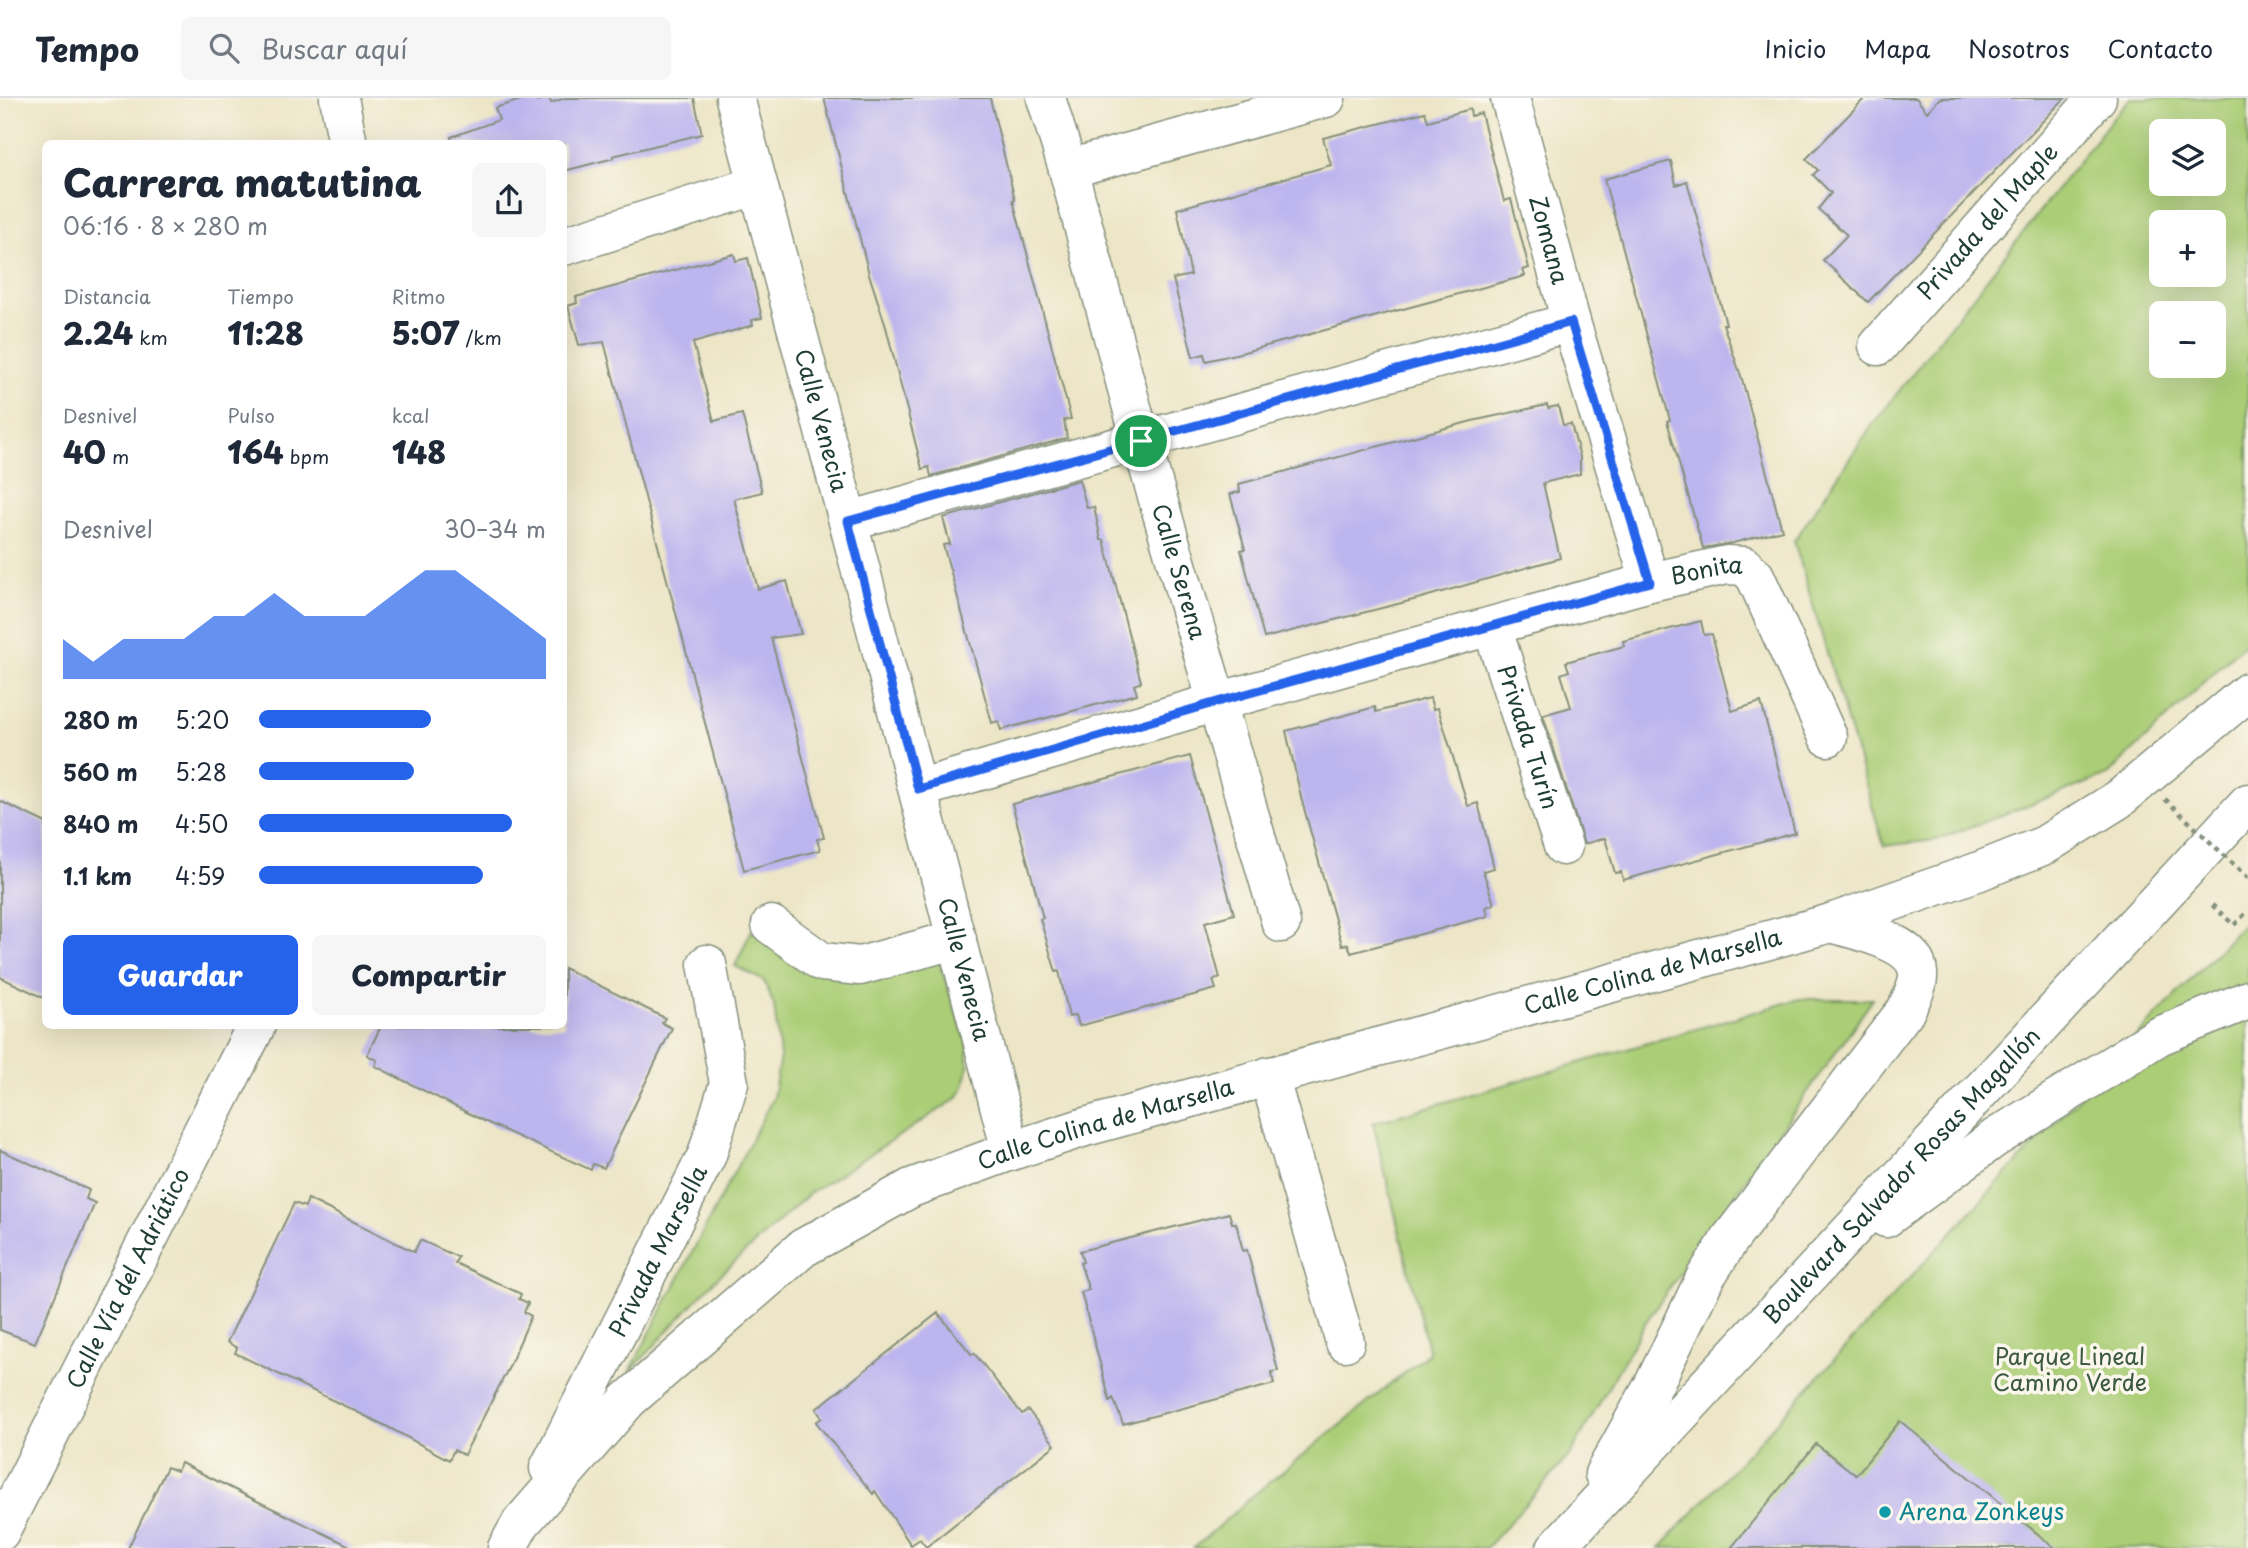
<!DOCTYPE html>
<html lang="es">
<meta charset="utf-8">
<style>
body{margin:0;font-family:"Playpen Sans",sans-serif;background:#f6f6f7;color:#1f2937;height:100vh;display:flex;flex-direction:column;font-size:26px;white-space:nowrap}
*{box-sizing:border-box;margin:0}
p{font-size:23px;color:#747a83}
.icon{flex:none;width:38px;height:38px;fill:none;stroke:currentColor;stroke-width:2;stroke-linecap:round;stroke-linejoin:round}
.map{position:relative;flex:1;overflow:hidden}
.side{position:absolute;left:42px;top:42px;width:525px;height:889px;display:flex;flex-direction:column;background:#fff;border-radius:10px;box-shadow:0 7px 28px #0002}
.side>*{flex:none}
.buttons{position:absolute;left:2149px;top:21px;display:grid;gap:14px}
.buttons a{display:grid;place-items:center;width:77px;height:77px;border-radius:10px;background:#fff;box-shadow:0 7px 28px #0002;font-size:35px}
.pin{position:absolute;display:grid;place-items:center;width:60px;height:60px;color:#fff;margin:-30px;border:4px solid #fff;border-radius:50%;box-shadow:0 2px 7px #0007}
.round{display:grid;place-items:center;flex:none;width:74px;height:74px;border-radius:10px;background:#f6f6f7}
.overview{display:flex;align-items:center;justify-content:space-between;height:119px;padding:0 21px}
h1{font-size:38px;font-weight:800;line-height:52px}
.stats{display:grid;grid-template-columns:repeat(3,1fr);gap:10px;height:119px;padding:7px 21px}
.stats div{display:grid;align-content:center}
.stats b{font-size:30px;font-weight:800}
.stats small{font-size:19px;font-weight:400}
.stats p{font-size:19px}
.chart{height:196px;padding:14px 21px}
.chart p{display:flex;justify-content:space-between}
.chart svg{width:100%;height:126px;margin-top:7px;fill:#2563eb;opacity:.7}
.action{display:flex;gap:14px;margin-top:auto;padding:14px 21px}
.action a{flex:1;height:80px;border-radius:10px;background:#2563eb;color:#fff;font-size:28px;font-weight:800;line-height:80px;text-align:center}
.action a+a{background:#f6f6f7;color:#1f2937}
ul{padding:0 21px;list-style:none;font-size:23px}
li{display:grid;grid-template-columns:112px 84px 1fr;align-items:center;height:52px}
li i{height:18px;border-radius:9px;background:#2563eb}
header{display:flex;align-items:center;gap:42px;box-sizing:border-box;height:98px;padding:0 35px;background:#fff;border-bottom:2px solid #e0e1e3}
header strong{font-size:33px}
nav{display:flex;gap:38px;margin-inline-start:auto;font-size:24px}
.search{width:490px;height:63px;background:#f6f6f7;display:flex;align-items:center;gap:18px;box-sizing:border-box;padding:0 24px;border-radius:10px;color:#747a83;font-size:26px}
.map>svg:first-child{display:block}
</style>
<header>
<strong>Tempo</strong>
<div class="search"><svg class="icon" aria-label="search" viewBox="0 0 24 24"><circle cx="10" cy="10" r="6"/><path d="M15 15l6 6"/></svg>Buscar aquí</div>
<nav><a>Inicio</a><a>Mapa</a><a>Nosotros</a><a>Contacto</a></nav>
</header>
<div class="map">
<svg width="2248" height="1450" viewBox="0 0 2248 1450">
<rect width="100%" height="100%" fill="#fbf7ec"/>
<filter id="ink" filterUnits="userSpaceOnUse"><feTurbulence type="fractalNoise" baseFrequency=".0143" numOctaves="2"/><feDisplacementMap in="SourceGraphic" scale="14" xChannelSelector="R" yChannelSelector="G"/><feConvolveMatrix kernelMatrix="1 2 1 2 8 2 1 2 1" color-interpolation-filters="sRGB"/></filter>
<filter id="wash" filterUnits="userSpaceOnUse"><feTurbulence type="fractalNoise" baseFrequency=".00686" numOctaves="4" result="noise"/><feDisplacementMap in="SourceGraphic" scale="28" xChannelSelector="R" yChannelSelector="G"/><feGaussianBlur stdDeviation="1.57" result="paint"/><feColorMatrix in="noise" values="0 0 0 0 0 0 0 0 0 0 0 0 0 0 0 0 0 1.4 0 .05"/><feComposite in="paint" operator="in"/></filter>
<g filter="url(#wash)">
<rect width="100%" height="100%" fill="#ece5c6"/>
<g fill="#aacd76" stroke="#648555" stroke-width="2" fill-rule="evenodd">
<path d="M2131,0H2248V542L2108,677L1936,742L1884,748L1794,443L1870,330L2116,16ZM2161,33H2214V86H2161ZM2161,124H2214V177H2161ZM2214,215V268H2161V215Z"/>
<path d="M2248,821V1450H1660L1993,1090Z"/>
<path d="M751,833L813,867L937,857L968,949V970L964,989L956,1001L810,1095L716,1181L629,1275L773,1000L780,959L774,907L764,883L735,868Z"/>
<path d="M1799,901H1873L1645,1225L1570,1357L1486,1450H1194L1255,1396L1429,1255L1373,1025Z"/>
</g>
<g id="blocks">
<g fill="#bdb5ee">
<path d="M527,0H535L536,3L549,0L551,5L565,0H694L702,36L613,58L614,60L564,73V46H452L451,39L499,22L495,10Z"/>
<path d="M824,0H990L1015,102H1013L1071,321L1064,322L1067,340L931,378L929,369L922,371L886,229L869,176Z"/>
<path d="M1865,0H1916L1927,14L1940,0H2065L1868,204L1823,162L1847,137L1818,111L1831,95L1813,77L1818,72L1806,61Z"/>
<path d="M1470,11L1471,18L1481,15L1504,103L1511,101L1529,170L1523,172L1525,178L1244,254L1206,263L1204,256L1193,259L1173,181L1191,177L1177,111L1331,67L1323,40L1425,14L1428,23Z"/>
<path d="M1671,63L1676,87L1687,83L1726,226H1723L1742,281L1782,432L1733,445L1703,450L1667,323L1670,322L1604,81Z"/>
<path d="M734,156L736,163L748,160L762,220L752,222L753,227L693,245L714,323L742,316L762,394L734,401L758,491L787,483L801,536L771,540L824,740L817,741L820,752L744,772L604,244L579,247L568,208L577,205L576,199Z"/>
<path d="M1547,307L1548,310L1558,308L1563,327L1571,326L1580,359V376L1543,385L1560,460L1421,500L1264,540L1241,452L1245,451L1230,396L1240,394L1239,386L1472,323Z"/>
<path d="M1079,382L1087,410L1094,409L1101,442H1104L1141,584L1134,587L1137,596L1001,632L998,623L992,625L953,482L943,447L950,446L943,420Z"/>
<path d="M1701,523L1704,537L1712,536L1732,613L1761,604L1795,735L1623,782L1621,774L1615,775L1605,740L1584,746L1543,617L1571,609L1561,576L1569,573L1566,564L1624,548L1623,543Z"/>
<path d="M1430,600L1433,611L1438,610L1468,708L1478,705L1494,770L1483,773L1494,806L1486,809L1488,818L1351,855L1348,846L1342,847L1302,703L1286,633L1375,609L1376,614Z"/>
<path d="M1190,658L1234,816L1205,824L1220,880L1213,882L1216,891L1079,928L1076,917L1069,919L1059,873L1056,874L1040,821L1043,820L1012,706Z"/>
<path d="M0,703L46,725V901L0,879Z"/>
<path d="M564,870L665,920L662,925L672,930L604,1070L593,1066L591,1072L486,1024L375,968L377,962L367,957L381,928H564Z"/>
<path d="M0,1052L89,1092L86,1101L95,1105L35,1245L0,1232Z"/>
<path d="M308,1101L414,1154L420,1142L458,1159L455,1165L521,1196L519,1201L528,1205L524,1214L531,1218L509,1269L464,1357L454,1352L449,1362L386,1328L235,1255L237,1250L227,1244L294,1105L305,1109Z"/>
<path d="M1229,1115L1232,1125H1236L1243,1153L1247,1152L1278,1273L1271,1274L1274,1286L1123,1326L1113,1300L1110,1303L1081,1194L1089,1192L1080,1165L1083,1164L1080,1153Z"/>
<path d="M938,1215L972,1257L974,1255L1022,1316L1028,1312L1055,1347L926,1449L920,1441L911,1447L875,1393L873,1396L816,1324L822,1320L816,1311Z"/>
<path d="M1900,1323L2055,1450H1731L1816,1346L1856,1377Z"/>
<path d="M181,1365L255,1402L354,1450H128L167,1369L177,1373Z"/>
</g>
</g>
</g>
<g filter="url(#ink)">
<use href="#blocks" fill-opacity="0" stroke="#86917d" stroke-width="2"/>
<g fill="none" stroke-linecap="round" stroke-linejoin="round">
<g stroke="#86917d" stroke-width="41">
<g id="minor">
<path d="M339,0L348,46"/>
<path id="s1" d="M735,0L848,423L1011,1053"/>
<path id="s2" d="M1046,0L1068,71L1141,343L1281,825"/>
<path id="s3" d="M1510,0L1571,224L1650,484"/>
<path d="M1068,71L1326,0"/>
<path d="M564,148L758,87"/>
<path id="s4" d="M1878,248L2097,0"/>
<path d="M848,423L1571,224"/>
<path id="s5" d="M1492,529L1563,748"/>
<path id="s6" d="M918,691L1217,604L1650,484L1727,467L1744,468L1755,478L1828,639"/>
<path d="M771,827L822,864L860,868L957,841"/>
<path d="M1269,978L1345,1244"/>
<path id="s7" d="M549,1370L707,1057L729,985L707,866"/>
<path id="s8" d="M0,1434L256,928"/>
<path id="s9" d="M507,1450L521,1425L628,1302L803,1150L911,1090L1011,1053L1085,1029L1831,825"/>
</g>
</g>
<g stroke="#86917d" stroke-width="41">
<g id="highway">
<path d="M1831,825L1977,774L2045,747L2119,701L2248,594"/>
<path d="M1886,1120L1995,1040L2159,938L2248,902"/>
<path d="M1604,1376L1654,1286L1705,1180L1730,1141L1906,912C1911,901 1919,888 1918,875C1916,843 1857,833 1831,825"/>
<path id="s10" d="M1556,1450L2248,705"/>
</g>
</g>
<path stroke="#86917d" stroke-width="4.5" stroke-dasharray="5 5" stroke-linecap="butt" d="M2212,807L2234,827L2248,813"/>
<use href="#minor" stroke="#fff" stroke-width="38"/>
<use href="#highway" stroke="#fff" stroke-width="38"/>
<path stroke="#86917d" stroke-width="4.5" stroke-dasharray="5 5" stroke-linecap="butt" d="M2165,701L2248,780"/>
</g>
</g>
<g fill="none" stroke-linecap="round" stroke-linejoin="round" filter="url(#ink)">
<g stroke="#fff" stroke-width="14">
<path id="route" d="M1571,224L1650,484L1217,604L918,691L848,423Z"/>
</g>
<use href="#route" stroke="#2563eb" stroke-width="9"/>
</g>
<circle fill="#0f9aa8" stroke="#fbf7ec" stroke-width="2.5" cx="1885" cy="1414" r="7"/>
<g text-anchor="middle" stroke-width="7" stroke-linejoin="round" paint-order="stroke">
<g font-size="23" fill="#1f3d34" stroke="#fbf7ec">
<text dy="8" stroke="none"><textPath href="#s4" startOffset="166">Privada del Maple</textPath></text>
<text dy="8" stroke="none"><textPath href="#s3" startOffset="147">Zomana</textPath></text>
<text dy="8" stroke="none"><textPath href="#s1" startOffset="334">Calle Venecia</textPath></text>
<text dy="8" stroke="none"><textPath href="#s2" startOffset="492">Calle Serena</textPath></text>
<text dy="8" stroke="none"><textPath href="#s6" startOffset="819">Bonita</textPath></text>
<text dy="8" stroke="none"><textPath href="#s5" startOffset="116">Privada Turín</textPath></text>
<text dy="8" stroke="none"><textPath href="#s1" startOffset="901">Calle Venecia</textPath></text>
<text dy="8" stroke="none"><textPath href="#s9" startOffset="1320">Calle Colina de Marsella</textPath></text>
<text dy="8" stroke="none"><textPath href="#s9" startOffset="752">Calle Colina de Marsella</textPath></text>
<text dy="8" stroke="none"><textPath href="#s10" startOffset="508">Boulevard Salvador Rosas Magallón</textPath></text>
<text dy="8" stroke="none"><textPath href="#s7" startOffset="243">Privada Marsella</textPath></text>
<text dy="8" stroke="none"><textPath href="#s8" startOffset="284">Calle Vía del Adriático</textPath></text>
</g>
<g font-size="23" fill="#3b5a41" stroke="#fbf7ec">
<text x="2070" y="1267">Parque Lineal<tspan x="2070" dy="26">Camino Verde</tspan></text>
</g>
<g font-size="23" fill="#0d838f" stroke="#fbf7ec" text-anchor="start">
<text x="1899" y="1422">Arena Zonkeys</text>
</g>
</g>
</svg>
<div class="buttons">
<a><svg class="icon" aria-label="layers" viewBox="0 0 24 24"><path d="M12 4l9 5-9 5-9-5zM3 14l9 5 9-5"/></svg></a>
<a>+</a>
<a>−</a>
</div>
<div class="pin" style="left:1141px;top:343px;background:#1e9e55"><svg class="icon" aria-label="arrive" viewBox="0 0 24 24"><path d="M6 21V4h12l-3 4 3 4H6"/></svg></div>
<section class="side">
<div class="overview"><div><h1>Carrera matutina</h1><p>06:16 · 8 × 280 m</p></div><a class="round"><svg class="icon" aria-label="share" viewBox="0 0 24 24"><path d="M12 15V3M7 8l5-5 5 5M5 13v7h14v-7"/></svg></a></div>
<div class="stats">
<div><p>Distancia</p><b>2.24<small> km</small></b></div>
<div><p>Tiempo</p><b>11:28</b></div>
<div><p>Ritmo</p><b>5:07<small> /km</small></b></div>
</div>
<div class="stats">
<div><p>Desnivel</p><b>40<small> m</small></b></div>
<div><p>Pulso</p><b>164<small> bpm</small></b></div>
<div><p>kcal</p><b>148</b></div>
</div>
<div class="chart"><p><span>Desnivel</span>30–34 m</p>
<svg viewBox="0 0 160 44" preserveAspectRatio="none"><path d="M0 44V30L10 38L20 30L30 30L40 30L50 22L60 22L70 14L80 22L90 22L100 22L110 14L120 6L130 6L140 14L150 22L160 30V44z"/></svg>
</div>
<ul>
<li><b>280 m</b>5:20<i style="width:60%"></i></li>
<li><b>560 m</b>5:28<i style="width:54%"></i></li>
<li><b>840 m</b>4:50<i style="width:88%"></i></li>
<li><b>1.1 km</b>4:59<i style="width:78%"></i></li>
</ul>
<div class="action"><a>Guardar</a><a>Compartir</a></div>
</section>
</div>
